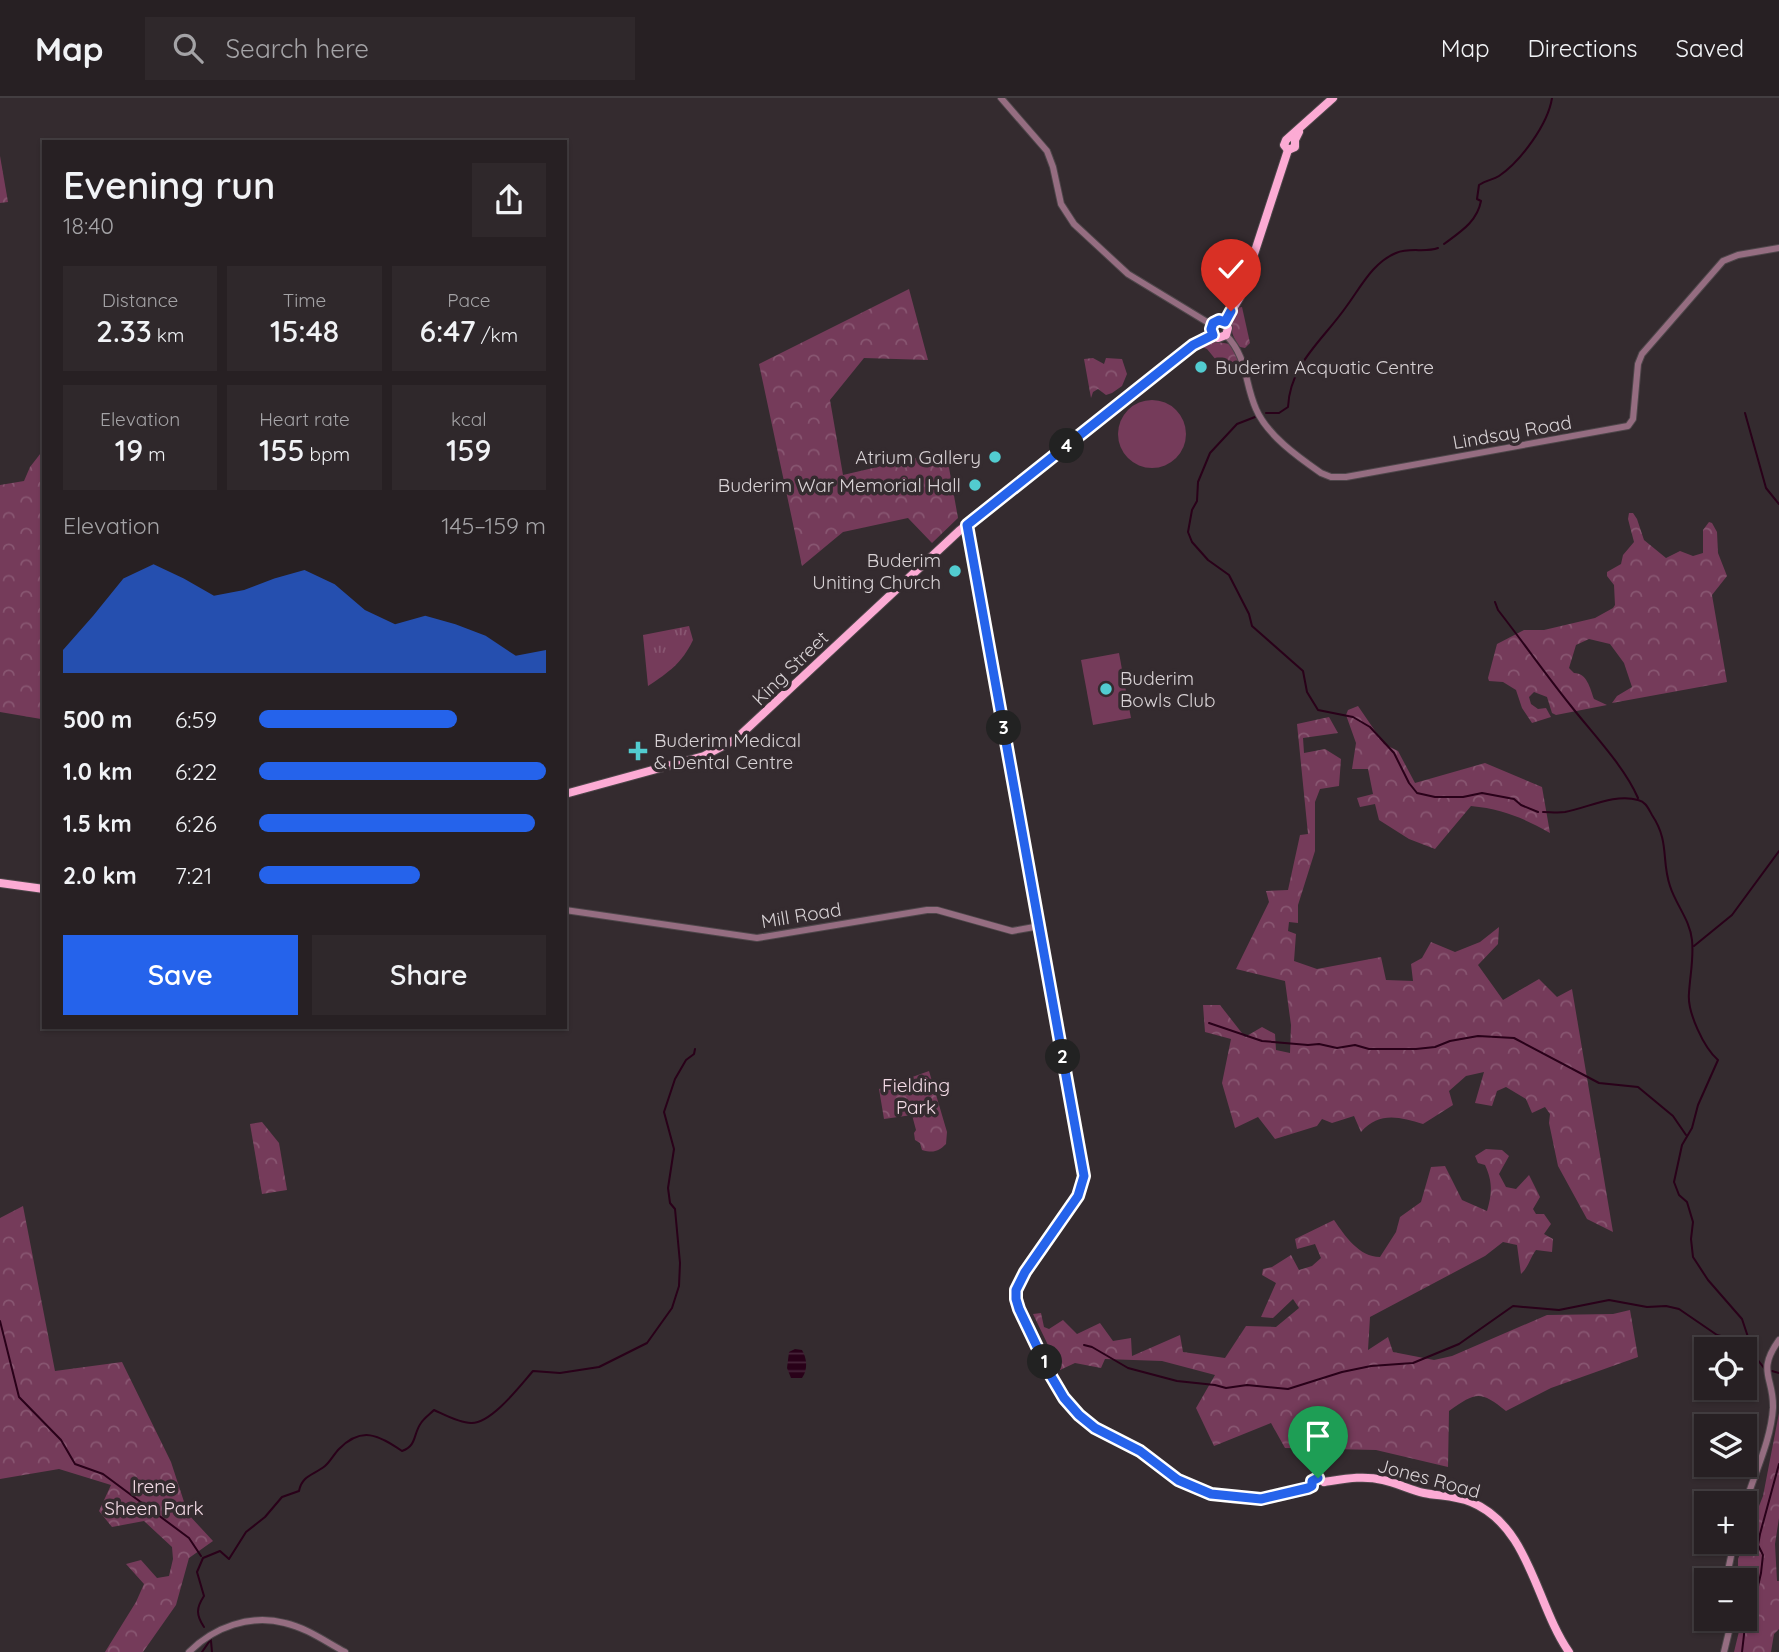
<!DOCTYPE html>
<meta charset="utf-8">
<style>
body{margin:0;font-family:Quicksand,sans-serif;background:#2f282b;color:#f1f3f6;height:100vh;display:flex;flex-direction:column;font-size:26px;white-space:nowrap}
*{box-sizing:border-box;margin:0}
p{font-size:23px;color:#a4a3a6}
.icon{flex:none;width:38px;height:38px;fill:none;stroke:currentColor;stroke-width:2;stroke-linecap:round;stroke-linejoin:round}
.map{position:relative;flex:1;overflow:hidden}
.panel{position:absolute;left:42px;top:42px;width:525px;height:889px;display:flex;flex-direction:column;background:#272023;border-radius:0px;box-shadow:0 2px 5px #0004,0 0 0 2px #433e41}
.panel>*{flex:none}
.tools{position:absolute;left:1694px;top:1239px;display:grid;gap:14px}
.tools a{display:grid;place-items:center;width:63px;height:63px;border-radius:0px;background:#272023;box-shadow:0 2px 5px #0004,0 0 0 2px #433e41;font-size:35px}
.pin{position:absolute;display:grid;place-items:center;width:60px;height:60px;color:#fff;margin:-72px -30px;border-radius:50% 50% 50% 0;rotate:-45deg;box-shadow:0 0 7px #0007}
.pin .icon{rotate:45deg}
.km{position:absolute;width:35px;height:35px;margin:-18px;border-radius:50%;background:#222;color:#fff;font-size:19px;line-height:35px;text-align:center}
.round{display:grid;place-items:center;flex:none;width:74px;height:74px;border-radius:0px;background:#2f282b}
.summary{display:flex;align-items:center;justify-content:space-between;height:119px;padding:0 21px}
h1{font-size:38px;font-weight:600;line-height:52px}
.figures{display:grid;grid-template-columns:repeat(3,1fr);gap:10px;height:119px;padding:7px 21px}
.figures div{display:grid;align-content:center;border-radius:0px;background:#2f282b;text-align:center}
.figures b{font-size:30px;font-weight:600}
.figures small{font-size:19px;font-weight:400}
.figures p{font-size:19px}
.chart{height:196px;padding:14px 21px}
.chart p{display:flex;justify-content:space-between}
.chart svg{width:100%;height:126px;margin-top:7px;fill:#2563eb;opacity:.7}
.action{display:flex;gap:14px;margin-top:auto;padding:14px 21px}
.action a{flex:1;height:80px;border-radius:0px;background:#2563eb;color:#fff;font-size:28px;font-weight:600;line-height:80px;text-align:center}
.action a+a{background:#2f282b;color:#f1f3f6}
ul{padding:0 21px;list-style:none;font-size:23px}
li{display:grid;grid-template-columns:112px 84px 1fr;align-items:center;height:52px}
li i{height:18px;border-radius:9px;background:#2563eb}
header{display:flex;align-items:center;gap:42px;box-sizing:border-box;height:98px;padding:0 35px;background:#272023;border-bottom:2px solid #433e41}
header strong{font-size:33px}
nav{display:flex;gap:38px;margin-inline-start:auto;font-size:24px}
.search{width:490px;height:63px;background:#2f282b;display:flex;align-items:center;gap:18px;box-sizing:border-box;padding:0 24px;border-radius:0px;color:#a4a3a6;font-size:26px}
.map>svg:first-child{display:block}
</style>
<header>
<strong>Map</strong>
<div class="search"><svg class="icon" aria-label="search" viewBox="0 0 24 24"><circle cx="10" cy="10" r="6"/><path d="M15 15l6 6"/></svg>Search here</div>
<nav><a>Map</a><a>Directions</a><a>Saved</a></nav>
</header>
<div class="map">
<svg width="1779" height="1554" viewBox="0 0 1779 1554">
<defs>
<pattern id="grass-tufts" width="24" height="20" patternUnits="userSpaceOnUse" patternTransform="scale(1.75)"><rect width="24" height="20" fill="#753b5a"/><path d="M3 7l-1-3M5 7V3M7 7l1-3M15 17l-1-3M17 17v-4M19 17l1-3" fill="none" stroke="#885671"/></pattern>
<pattern id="forest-crowns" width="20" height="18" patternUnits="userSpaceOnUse" patternTransform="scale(1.75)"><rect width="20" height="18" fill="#753b5a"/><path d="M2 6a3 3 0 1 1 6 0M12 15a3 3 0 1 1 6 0" fill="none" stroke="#885671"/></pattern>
<pattern id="water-rules" width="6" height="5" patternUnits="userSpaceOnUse" patternTransform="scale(1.75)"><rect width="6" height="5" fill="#290119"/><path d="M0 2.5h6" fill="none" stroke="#47253a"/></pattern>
</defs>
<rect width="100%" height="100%" fill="#342b2f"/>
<path fill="url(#grass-tufts)" d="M689,528L693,542C682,565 669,574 648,588L643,537Z"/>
<g fill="url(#forest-crowns)">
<path d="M0,58L8,104L0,105Z"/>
<path d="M909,191L928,262L864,260L830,302L843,377L946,353L958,420L932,445L908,420L843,434L802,468L759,266Z"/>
<path d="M1242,209L1250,245L1245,250L1240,249C1230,236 1228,225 1237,210Z"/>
<path d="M1211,243L1230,246L1239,263L1221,268L1207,251L1202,249L1201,246Z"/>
<path d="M1093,260L1104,266L1106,260L1122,261L1127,276L1122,288L1112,295L1106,297L1098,291L1093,294L1091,300L1084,261Z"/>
<path d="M44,351V620L41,621L0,614V387L24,383L30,369Z"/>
<path d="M1629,415H1633L1637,421L1644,442L1666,460L1680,453L1693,458L1703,455V432L1709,424L1712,425L1717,434L1718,455L1727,478L1712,497L1727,584L1612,605L1617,598L1632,589L1624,565L1610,546L1589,541L1576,547L1569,570L1574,575C1587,575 1590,590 1594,601L1607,607L1556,617L1552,615L1547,599L1534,594L1529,599L1531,606L1538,611L1546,610L1551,619L1532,625L1522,610L1516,592L1503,584L1489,583L1488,580L1497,546L1524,532H1544L1595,520L1613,510L1615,507L1614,487L1607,478V474L1621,466L1623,457L1634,444L1628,421Z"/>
<path d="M1358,608L1384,646L1398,653L1415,685L1485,665L1542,689L1550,735C1523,720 1503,711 1471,708L1435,751L1409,741L1379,722L1375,706L1360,709L1357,700L1373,696L1368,671H1352L1356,645L1346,617L1348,612Z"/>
<path d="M1329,619L1338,635L1303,640L1304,655L1325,651L1341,661L1339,688L1320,691L1315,704V753L1298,807V825L1289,824L1288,833L1296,836L1294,863L1317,871L1381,859L1386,882L1413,883L1411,866L1422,860L1431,844L1455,854L1480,844L1499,829L1498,846L1478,867L1503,902L1539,881L1557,899L1572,891L1613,1134L1587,1121L1558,1068L1549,1025L1550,1016L1545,1009L1532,1015L1526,1001L1506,989L1497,993L1492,1008L1475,1005L1484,974L1466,978L1449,993L1453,1007L1423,1026C1400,1019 1379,1013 1361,1034L1354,1018L1332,1025L1322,1021L1317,1028L1275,1041L1258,1019L1235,1030L1222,985L1231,941L1205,934L1203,907H1220L1245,939L1262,929L1275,936L1276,952L1290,955L1291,927L1285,883L1236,871L1269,804L1266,793L1288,792L1300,737L1308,736L1297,626Z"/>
<path d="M929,973L947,1034L946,1046C938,1054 933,1055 922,1052L920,1045L915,1042L914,1035L916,1032L912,1017L884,1021L879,991Z"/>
<path d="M262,1024L279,1045L287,1092L262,1096L250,1026Z"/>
<path d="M1486,1051L1502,1052L1509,1058L1499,1076L1506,1089L1516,1091L1529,1077L1540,1099L1533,1111L1536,1116H1544L1551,1126L1544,1136L1553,1141L1552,1154L1536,1152C1530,1160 1528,1170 1521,1176L1517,1147L1503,1144L1485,1158L1370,1219L1368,1252L1388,1239L1393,1254L1434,1262L1452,1258L1547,1217L1613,1216L1630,1212L1638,1259L1551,1290L1506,1313C1480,1292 1476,1294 1449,1313L1448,1369L1376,1352L1285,1350L1271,1325L1214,1348L1196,1310L1215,1277L1162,1263L1105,1261L1101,1270L1075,1265L1060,1272L1033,1216L1041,1215L1044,1229L1049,1231L1063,1222L1077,1236L1100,1225L1113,1243L1131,1240L1132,1258L1180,1237L1183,1254L1225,1260L1246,1228L1276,1229L1299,1210L1293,1201L1273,1220L1261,1219L1276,1185L1262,1177L1263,1171L1272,1169L1291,1157L1299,1172L1312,1168L1321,1160L1315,1146L1297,1151L1295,1141L1334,1122C1345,1138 1359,1159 1380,1159L1396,1134L1400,1119L1421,1104L1431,1069L1445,1068L1462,1102L1487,1113C1492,1096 1493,1084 1485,1067L1478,1065L1475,1058Z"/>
<path d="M23,1108L55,1273L122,1264L171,1364L188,1416L213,1443L189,1460L176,1507L143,1554H105L136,1504L144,1486L126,1466L141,1462L157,1480L169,1478L173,1461L172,1449L144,1423L112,1429L99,1413L111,1387L59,1371L0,1381V1120Z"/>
<path d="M1779,1315V1420L1775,1446L1777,1483H1779V1531L1774,1536L1771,1554H1734L1742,1521H1745V1482H1738V1461L1763,1398Z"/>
</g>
<g fill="#753b5a">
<circle cx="1152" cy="336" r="34"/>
<path d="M1119,555L1131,620L1093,627L1081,562Z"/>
</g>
<path fill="url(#water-rules)" d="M795,1251L802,1252C807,1260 808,1272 802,1280H791L787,1270L789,1254Z"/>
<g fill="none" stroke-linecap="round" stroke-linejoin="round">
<g stroke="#290119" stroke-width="2">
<path d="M1444,146C1460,134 1477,124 1481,103L1477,101L1479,87C1486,82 1493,82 1499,78C1521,63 1548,26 1552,0"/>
<path d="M1266,315H1279L1288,309C1290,266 1323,242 1346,209C1361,189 1372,165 1396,155C1410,149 1425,155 1438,150"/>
<path d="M1745,315L1766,390L1779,406"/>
<path d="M1255,319L1237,326L1210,355L1198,384L1197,403L1192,412L1188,434L1192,444L1208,462L1229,477L1249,516L1252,528L1303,573L1307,594L1318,612L1353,619L1370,629L1394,655L1409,685L1417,695L1435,699H1463L1482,695L1514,701L1521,707L1538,714"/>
<path d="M1495,504L1498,512C1523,544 1546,577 1571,608C1593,636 1624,668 1638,700"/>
<path d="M1543,714C1550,714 1558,715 1565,714C1587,710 1615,695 1638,702C1646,704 1648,710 1652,717C1670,744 1661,762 1670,788C1676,807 1690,822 1692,842C1694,860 1690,877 1689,895C1687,914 1704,950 1718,962L1698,1007L1692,1030L1682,1047L1674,1084L1679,1097L1687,1104L1693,1124L1691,1141L1693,1159L1708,1182L1742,1221L1754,1257L1764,1270"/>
<path d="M1694,848L1732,817L1779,753"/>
<path d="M1209,925L1262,943L1308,947L1319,946L1337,950L1355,947L1369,951H1416L1435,949L1450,943L1478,938L1514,940L1599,985L1638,989L1673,1018L1686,1037"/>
<path d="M0,1223L19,1299L61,1342L75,1366L103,1376L189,1440L201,1458"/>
<path d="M1084,1247L1092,1249L1128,1270L1177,1283L1215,1287L1226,1290L1247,1287L1288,1291L1342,1274L1371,1268L1413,1265L1459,1246L1513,1208L1559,1212L1609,1202L1647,1209L1666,1208L1679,1211L1717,1237L1749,1245"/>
<path d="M1772,1273L1779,1275"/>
<path d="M204,1529C196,1517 196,1510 204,1498L197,1474L203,1460L220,1453L229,1461L246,1434L265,1419L282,1399L299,1393C302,1377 314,1377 325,1368C330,1364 334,1356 339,1351C362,1328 378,1337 402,1353C417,1348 413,1336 421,1325C424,1320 430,1316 434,1312C445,1317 459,1325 471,1325C491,1326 520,1288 533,1273L560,1275L599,1269L647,1245L672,1210L679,1188L680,1165L675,1111L670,1105L668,1090L674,1051L664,1014L675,981L686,962L694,956L695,951"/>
<path d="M211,1543L212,1554"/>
<path d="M202,1554L211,1541"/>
<path d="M1742,1554L1745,1528L1751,1519L1761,1475L1763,1457L1758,1447L1760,1436L1779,1366"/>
</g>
<g stroke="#4e464a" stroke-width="8">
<g id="minor">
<path d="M1001,0L1047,53L1053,69L1061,106L1074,126L1128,176L1212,227"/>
<path d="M1226,237C1248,260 1244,284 1256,311C1267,337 1298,359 1321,375L1331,379H1346L1628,328L1633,321L1638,266L1642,256L1723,163L1738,157L1779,150"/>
<path d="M565,812L757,840L927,812H937L1012,833L1040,828"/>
<path d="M1745,1407C1754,1376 1771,1343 1773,1310C1774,1279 1756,1274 1779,1242"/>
<path d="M1726,1482L1734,1444"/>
<path d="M189,1554C214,1529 250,1516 285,1525C307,1530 326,1544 345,1554"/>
<path d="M1724,1554L1732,1521"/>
</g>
</g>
<g stroke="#4e464a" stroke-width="10">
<g id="major">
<path d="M1288,52L1284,47L1286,42L1333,0"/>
<path d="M1288,52L1295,49V42L1299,34"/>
<path d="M1225,224L1240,199L1288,52"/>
<path d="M1213,237L1218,240L1226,237L1228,230L1225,224"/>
<path d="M1213,237L1211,231L1213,225L1219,222L1225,224"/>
<path d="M967,427L1084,1078C1080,1116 1015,1165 1016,1197C1016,1213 1030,1232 1037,1246C1048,1269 1055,1291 1073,1311C1091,1332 1116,1340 1140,1353C1154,1361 1165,1373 1178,1382C1216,1407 1272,1407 1312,1388"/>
<path d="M565,696L704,658L736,641L959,433L1169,266L1193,247L1213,237"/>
<path d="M0,785L44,791"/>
<path d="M1324,1384C1344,1381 1363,1377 1383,1382C1397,1385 1410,1392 1424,1395C1439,1398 1456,1398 1471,1404C1530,1428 1536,1507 1569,1554"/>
<path d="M1312,1388L1313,1383L1316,1380L1321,1381L1324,1384"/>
</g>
</g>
<use href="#minor" stroke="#956d81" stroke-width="6"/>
<use href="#major" stroke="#fcabd4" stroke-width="8"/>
</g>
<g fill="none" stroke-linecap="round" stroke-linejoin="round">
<g stroke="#fff" stroke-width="14">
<path id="route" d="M1231,213L1225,224L1219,222L1213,225L1211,231L1213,237L1193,247L1169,266L967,427L1084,1078L1078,1098L1025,1174L1016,1192V1201L1019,1211L1051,1278L1064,1300L1079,1317L1095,1330L1140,1353L1178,1382L1211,1396L1261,1401L1308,1390L1312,1388V1383L1318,1380"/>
</g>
<use href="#route" stroke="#2563eb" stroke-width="9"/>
</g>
<g fill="#52ccd0" stroke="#342b2f" stroke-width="2.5">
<circle cx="1201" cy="269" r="7"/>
<circle cx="995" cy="359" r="7"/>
<circle cx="975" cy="387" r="7"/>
<circle cx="955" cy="473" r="7"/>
<circle cx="1106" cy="591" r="7"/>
<path d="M634.5 642.5h7v7h7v7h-7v7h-7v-7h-7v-7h7z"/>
</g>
<g text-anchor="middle" stroke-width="7" stroke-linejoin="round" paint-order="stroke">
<g font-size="19" fill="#d8d2d5" stroke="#342b2f" text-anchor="start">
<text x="1215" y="276">Buderim Acquatic Centre</text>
<text x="981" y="366" text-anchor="end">Atrium Gallery</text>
<text x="961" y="394" text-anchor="end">Buderim War Memorial Hall</text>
<text x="941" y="469" text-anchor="end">Buderim<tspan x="941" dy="22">Uniting Church</tspan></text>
<text x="1120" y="587">Buderim<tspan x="1120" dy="22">Bowls Club</tspan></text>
<text x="654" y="649">Buderim Medical<tspan x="654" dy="22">&amp; Dental Centre</tspan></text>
</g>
<g font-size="19" fill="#d8d2d5" stroke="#342b2f">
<text transform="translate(1512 334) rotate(-10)" y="7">Lindsay Road</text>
<text transform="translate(790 570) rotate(-44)" y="7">King Street</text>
<text transform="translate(801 817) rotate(-9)" y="7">Mill Road</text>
<text transform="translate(1429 1380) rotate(15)" y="7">Jones Road</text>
</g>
<g font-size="19" fill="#f3dae5" stroke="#342b2f">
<text x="916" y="994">Fielding<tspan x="916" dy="22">Park</tspan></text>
<text x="154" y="1395">Irene<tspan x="154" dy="22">Sheen Park</tspan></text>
</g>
</g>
</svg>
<div class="tools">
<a><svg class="icon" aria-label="locate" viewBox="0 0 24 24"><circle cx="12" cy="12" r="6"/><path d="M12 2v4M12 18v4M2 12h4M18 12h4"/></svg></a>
<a><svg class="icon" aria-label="layers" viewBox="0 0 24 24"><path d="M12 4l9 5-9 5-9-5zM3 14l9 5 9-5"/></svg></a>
<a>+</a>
<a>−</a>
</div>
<div class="pin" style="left:1318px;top:1380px;background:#1e9e55"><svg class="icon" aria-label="arrive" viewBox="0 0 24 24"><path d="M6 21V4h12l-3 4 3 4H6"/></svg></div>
<div class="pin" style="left:1231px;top:213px;background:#d93025"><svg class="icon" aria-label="check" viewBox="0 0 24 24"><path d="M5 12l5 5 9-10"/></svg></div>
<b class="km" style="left:1045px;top:1264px">1</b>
<b class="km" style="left:1063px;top:959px">2</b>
<b class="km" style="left:1004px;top:630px">3</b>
<b class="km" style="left:1067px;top:348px">4</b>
<section class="panel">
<div class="summary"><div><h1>Evening run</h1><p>18:40</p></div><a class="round"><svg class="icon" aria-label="share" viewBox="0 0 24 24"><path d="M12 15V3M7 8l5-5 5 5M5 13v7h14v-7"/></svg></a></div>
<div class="figures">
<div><p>Distance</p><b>2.33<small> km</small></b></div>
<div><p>Time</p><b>15:48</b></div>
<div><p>Pace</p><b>6:47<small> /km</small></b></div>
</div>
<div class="figures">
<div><p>Elevation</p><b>19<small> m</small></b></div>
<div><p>Heart rate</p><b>155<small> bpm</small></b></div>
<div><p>kcal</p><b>159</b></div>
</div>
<div class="chart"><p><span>Elevation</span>145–159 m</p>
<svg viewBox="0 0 160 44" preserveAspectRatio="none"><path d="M0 44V36L10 24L20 11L30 6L40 11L50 17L60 15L70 11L80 8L90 13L100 22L110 27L120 24L130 27L140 31L150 38L160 36V44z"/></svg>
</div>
<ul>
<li><b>500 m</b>6:59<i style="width:69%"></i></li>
<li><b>1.0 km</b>6:22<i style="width:100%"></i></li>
<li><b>1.5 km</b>6:26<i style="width:96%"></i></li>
<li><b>2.0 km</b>7:21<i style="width:56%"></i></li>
</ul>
<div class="action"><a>Save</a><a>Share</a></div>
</section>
</div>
